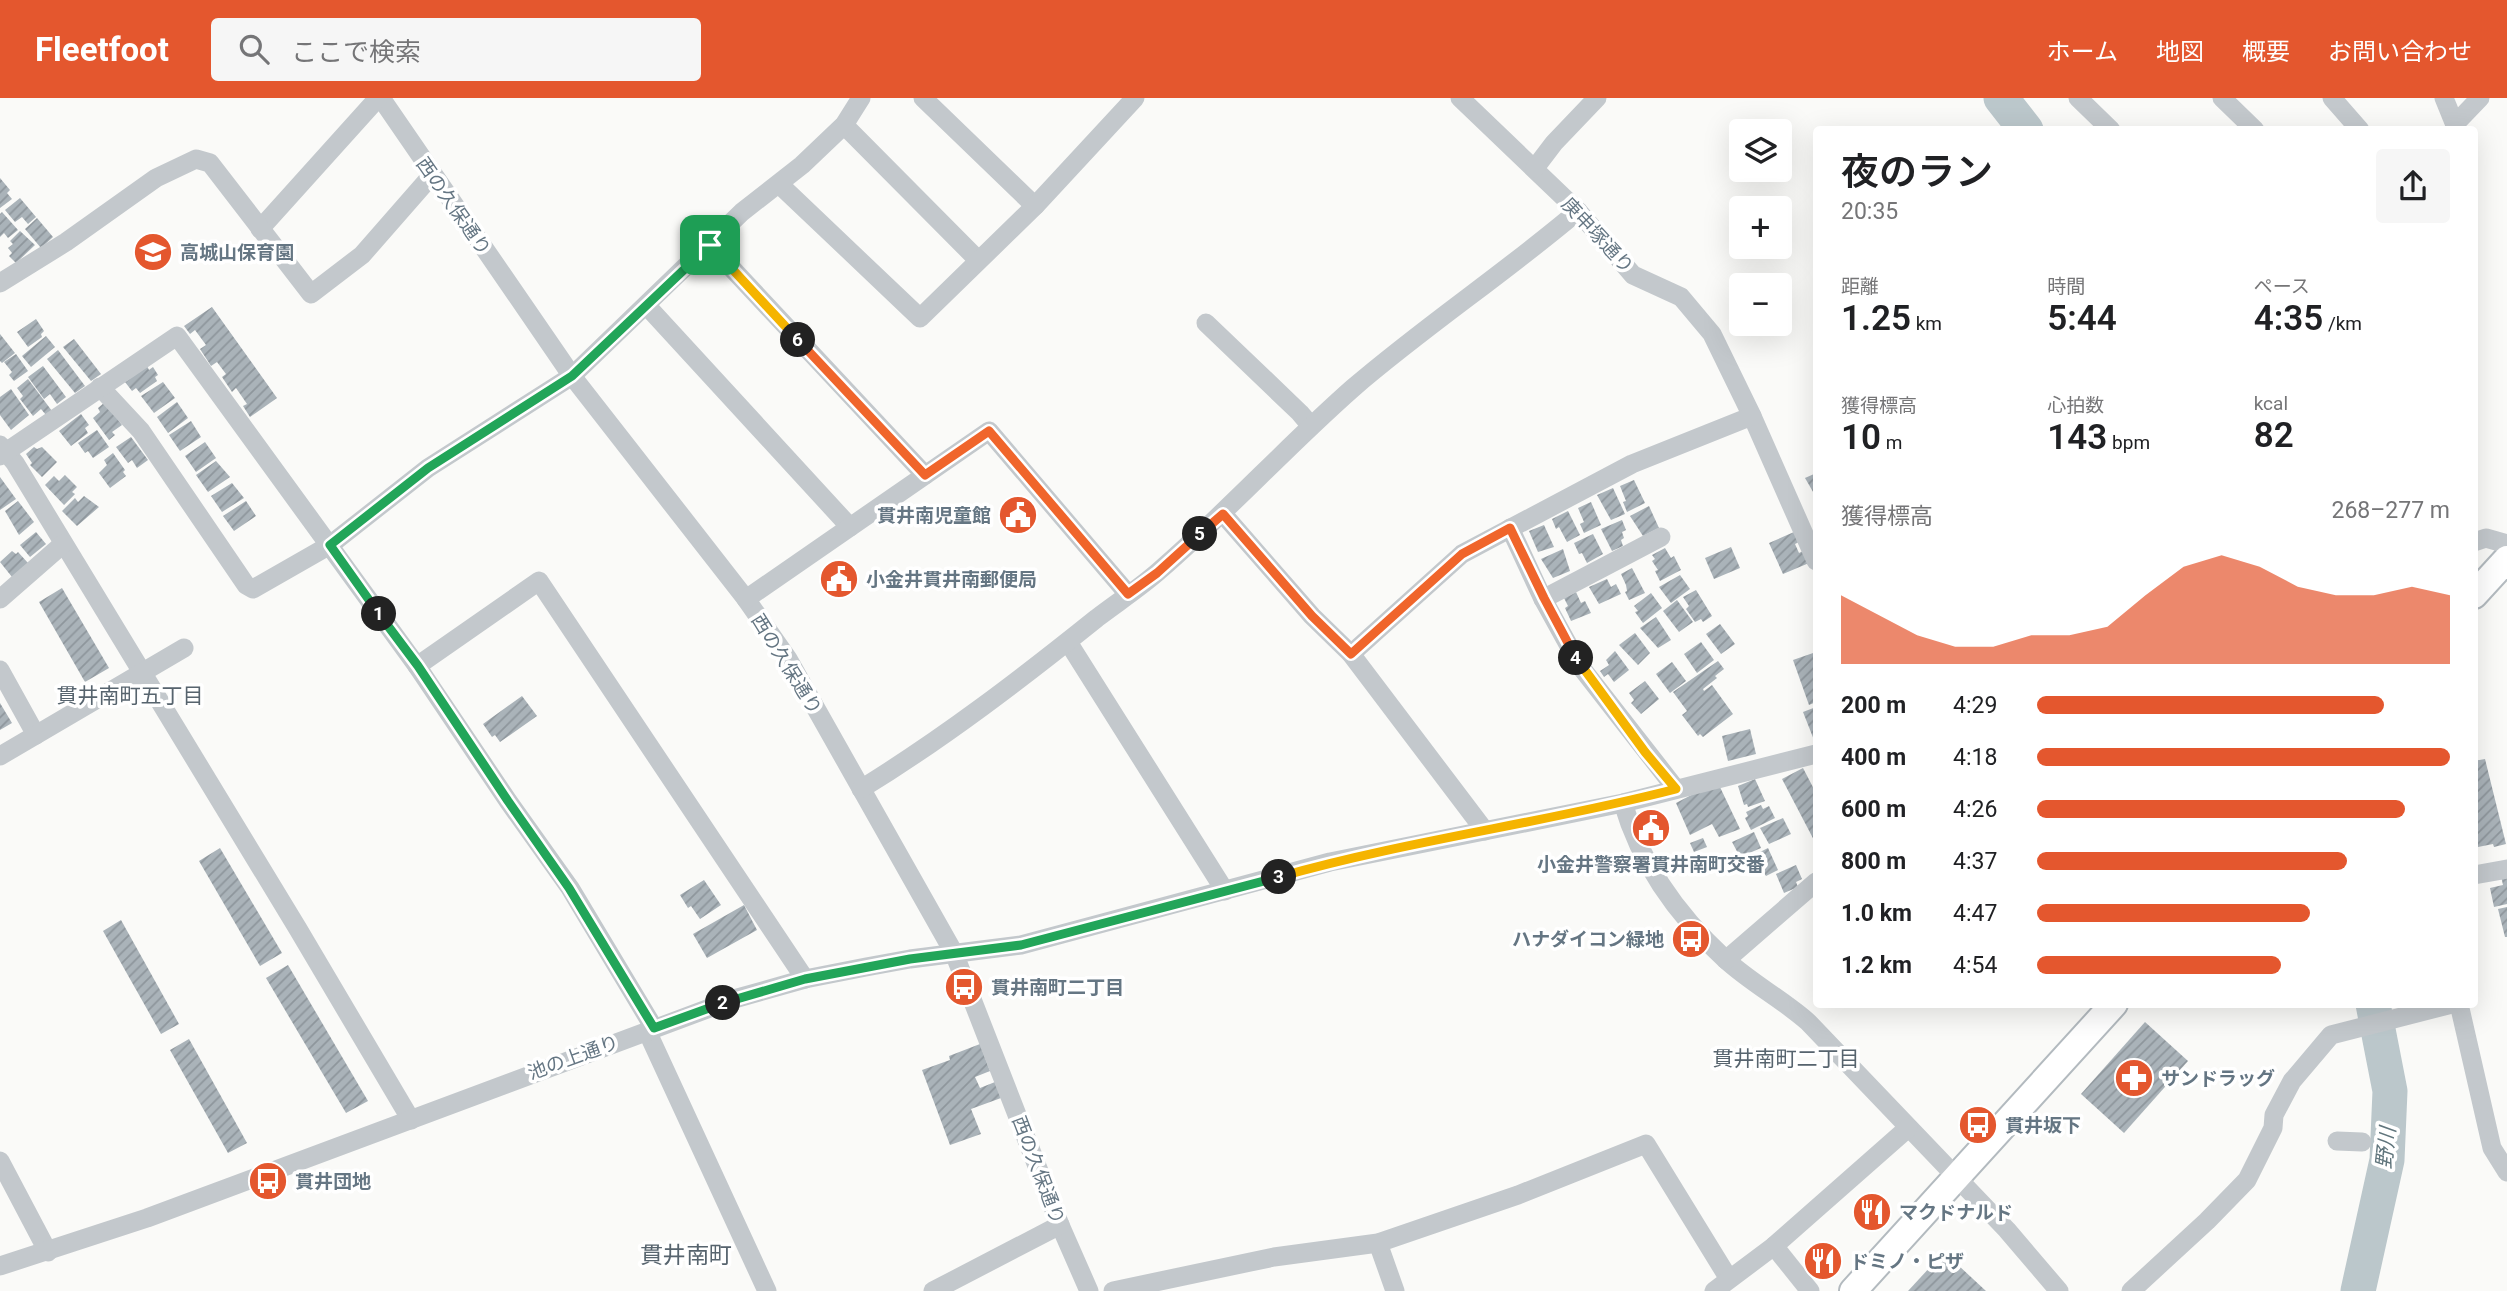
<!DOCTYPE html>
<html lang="ja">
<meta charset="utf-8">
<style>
body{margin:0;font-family:Roboto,"Noto Sans JP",sans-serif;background:#f6f6f6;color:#202124;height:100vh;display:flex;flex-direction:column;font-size:26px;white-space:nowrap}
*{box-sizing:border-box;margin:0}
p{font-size:23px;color:#757577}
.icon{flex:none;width:38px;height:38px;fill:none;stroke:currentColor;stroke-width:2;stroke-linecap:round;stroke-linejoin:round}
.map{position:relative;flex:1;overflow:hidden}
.drawer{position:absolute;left:1813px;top:28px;width:665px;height:882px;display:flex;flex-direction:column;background:#fff;border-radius:7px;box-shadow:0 7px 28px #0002}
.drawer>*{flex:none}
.fabs{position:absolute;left:1729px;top:21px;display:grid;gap:14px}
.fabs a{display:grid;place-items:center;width:63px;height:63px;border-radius:7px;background:#fff;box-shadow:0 7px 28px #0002;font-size:35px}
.pin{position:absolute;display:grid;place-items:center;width:60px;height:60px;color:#fff;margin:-30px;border-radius:14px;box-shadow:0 4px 10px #0006}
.km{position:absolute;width:35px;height:35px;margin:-18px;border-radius:50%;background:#222;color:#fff;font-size:19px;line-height:35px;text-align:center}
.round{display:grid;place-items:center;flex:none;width:74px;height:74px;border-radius:7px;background:#f6f6f6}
.head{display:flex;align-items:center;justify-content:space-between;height:119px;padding:0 28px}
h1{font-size:38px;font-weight:600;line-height:52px}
.figures{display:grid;grid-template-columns:repeat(3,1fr);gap:10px;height:119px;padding:7px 28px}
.figures div{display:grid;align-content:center}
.figures b{font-size:35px;font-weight:600}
.figures small{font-size:19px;font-weight:400}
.figures p{font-size:19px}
.chart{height:196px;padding:14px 28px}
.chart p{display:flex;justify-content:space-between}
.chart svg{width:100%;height:126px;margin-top:7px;fill:#e4572e;opacity:.7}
ul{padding:0 28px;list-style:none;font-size:23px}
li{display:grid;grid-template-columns:112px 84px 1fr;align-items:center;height:52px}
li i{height:18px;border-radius:9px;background:#e4572e}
header{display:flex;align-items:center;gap:42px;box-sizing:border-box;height:98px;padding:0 35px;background:#e4572e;color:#fff}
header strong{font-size:33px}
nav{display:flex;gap:38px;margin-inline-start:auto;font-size:24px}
.search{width:490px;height:63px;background:#f6f6f6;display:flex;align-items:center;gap:18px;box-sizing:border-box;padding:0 24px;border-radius:7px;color:#757577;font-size:26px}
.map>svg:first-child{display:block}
</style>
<header>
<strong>Fleetfoot</strong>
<div class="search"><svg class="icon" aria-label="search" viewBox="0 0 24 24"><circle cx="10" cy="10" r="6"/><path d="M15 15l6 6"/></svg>ここで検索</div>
<nav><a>ホーム</a><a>地図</a><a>概要</a><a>お問い合わせ</a></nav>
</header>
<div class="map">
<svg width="2507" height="1193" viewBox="0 0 2507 1193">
<defs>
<pattern id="building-hatch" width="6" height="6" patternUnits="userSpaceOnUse" patternTransform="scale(1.75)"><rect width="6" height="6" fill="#aab3b9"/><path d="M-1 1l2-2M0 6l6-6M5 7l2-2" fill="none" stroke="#8e969c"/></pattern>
</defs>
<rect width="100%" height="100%" fill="#fafaf8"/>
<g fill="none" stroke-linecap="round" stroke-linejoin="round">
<g stroke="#bbc7cb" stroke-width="35">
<path d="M2001,0L2026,32"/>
<path d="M2358,1193L2387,1062L2390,993L2373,906"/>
</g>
</g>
<g fill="url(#building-hatch)">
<path d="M0,80L10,92L7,95L12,101L0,110Z"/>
<path d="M20,100L36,119L28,126L22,119L15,124L5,112Z"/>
<path d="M2,114L18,132L8,140L4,135L0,139V116Z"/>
<path d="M37,120L53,139L41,150L25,131Z"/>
<path d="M20,133L35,147L16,165L9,158L12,155L8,150L13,146L10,143Z"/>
<path d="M212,209L277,300L250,319L243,308L247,306L236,290L232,294L222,279L226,276L217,264L211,268L200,251L206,247L195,232L190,236L184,228Z"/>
<path d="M36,221L44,233L41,236L42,239L28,249L17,234Z"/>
<path d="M0,236L15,255L2,265L0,263Z"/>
<path d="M46,238L55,249L31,269L22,258Z"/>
<path d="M74,241L101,276L91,283L63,249Z"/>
<path d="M58,252L85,288L75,295L47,261Z"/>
<path d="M16,256L28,273L14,283L9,277L12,274L4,264Z"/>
<path d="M43,268L66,299L57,306L50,296L44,301L28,279Z"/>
<path d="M147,268L149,272L153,269L158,277L155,279L157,283L140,295L136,290L132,293L125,284Z"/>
<path d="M28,281L52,313L46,317L41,311L33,318L20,301L23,298L17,290Z"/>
<path d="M163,284L175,300L154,315L141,298Z"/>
<path d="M11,291L29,317L11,332L0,317V299Z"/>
<path d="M105,304L122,327L112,334L115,337L109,342L93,320L100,314L98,310Z"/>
<path d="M177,304L188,320L168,335L157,319Z"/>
<path d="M81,316L89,327L85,330L88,335L71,348L59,333Z"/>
<path d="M191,323L201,339L180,353L169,337Z"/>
<path d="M97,332L109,349L93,360L88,353L85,355L78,345Z"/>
<path d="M131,339L148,362L137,370L132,362L128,365L116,349Z"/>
<path d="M205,344L216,360L196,374L185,358Z"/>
<path d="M34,349L37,351L42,349L57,364L42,379L30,367L32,365L26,356Z"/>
<path d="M113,355L125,372L123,374L126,378L110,390L99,375L107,367L104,362Z"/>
<path d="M216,363L230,379L208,394L196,377Z"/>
<path d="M1814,376L1816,380V399L1805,380Z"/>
<path d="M65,377L77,389L72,394L75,396L64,407L45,387L54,378L59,383Z"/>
<path d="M0,379L16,401L0,412Z"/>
<path d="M1634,382L1645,405L1627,414L1623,404L1626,403L1620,388Z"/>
<path d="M232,385L244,400L222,414L211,398Z"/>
<path d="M1613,390L1625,416L1611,422L1597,397Z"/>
<path d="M84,398L99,409L77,428L62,413L75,400L78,404Z"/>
<path d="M18,403L34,424L19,437L5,413Z"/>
<path d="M246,403L256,418L234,433L223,418Z"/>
<path d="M1591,404L1601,427L1584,435L1580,426L1584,424L1578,410Z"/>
<path d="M1649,408L1659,430L1643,438L1630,418Z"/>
<path d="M1568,413L1580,437L1567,444L1559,429L1556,431L1552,421Z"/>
<path d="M1622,422L1626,432L1622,434L1624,440L1621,442L1623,448L1612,453L1601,431Z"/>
<path d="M1544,427L1554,449L1538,454L1529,433Z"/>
<path d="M36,434L46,446L30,459L20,447Z"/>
<path d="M1794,434L1799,444L1795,446L1799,455L1803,453L1809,465L1783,476L1769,445Z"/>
<path d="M1593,436L1603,456L1587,465L1582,455L1579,456L1574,445Z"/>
<path d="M1731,449L1740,470L1714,481L1705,460Z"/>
<path d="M1665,450L1671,460L1674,458L1681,472L1660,483L1655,473L1658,472L1652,463L1655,461L1652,457Z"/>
<path d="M1563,451L1570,473L1553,480L1541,461Z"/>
<path d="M12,453L16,456L18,454L28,465L12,479L0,464Z"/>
<path d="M1632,470L1645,495L1629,502L1625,494L1627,493L1626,487L1621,476Z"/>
<path d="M1680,477L1690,491L1671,505L1659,489Z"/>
<path d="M1607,481L1611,489L1616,486L1621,496L1599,506L1589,489Z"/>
<path d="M62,490L109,570L85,584L39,504Z"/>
<path d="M1696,492L1712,518L1703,524L1701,521L1695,524L1686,511L1689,508L1683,499Z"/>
<path d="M1576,494L1581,505L1585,503L1591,515L1571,523L1565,510L1568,508L1564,500Z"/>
<path d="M1651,495L1662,510L1643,525L1635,514L1638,513L1634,508Z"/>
<path d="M1677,502L1693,524L1679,534L1663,513Z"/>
<path d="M1656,519L1671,542L1658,550L1640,530Z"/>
<path d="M1720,526L1735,546L1721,556L1706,536Z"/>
<path d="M1635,535L1650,555L1638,567L1619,547Z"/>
<path d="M1701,544L1714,562L1697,575L1684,556Z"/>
<path d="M1615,553L1629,572L1614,584L1608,576L1604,579L1600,573L1609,567L1606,562Z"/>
<path d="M1816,554V604L1809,607L1793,562Z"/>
<path d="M1718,563L1724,571L1715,578L1717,580L1703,591L1704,593L1712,587L1733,616L1703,639L1700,636L1698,638L1682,617L1687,613L1673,594Z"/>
<path d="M1672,564L1686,583L1670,595L1656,576Z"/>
<path d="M1645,583L1659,601L1641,616L1631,605L1634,602L1629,595Z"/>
<path d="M522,598L537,618L500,644L495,637L492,639L483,626Z"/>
<path d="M0,605L12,625L0,632Z"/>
<path d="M1816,609V641L1814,642L1803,614Z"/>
<path d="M1750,631L1756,656L1728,663L1722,638Z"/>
<path d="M2485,661L2506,746L2494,749L2493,746L2478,749L2474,730V663Z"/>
<path d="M1803,670L1816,695V746L1782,681Z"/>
<path d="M1755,681L1765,703L1748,709L1747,706L1744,707L1738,688Z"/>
<path d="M1719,687L1740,731L1719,739L1712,726L1690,737L1676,705L1699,693Z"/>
<path d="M1761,707L1763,711L1769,708L1775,720L1751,732L1745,720L1748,718L1746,714Z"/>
<path d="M1783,720L1791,736L1769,746L1760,730Z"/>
<path d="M1754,734L1761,750L1740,759L1732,744Z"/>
<path d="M1703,740L1707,749L1694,754L1690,745Z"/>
<path d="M220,750L282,855L260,868L199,763Z"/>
<path d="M1768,750L1778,772L1766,778L1764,775L1758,778L1754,769L1757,768L1752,758Z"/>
<path d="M1796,767L1802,781L1796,784L1798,789L1784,795L1776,776Z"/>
<path d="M2507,776V806L2494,809L2490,790L2503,787L2501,778Z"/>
<path d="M704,782L721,807L700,821L691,808L688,810L680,797Z"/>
<path d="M744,807L757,832L707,860L693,836Z"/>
<path d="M2507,809V839H2505L2498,811Z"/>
<path d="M121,822L179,926L161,936L103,833Z"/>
<path d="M288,867L368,1003L346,1015L266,880Z"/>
<path d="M2145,924L2188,963L2124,1035L2081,996Z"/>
<path d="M189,941L247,1045L228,1055L170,952Z"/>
<path d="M980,946L990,973L975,979L980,990L995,984L1001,1000L971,1011L981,1036L950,1047L922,972L950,962L949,958Z"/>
<path d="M1944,1154L1986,1193H1908Z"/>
</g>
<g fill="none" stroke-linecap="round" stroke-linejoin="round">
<g stroke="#b3babf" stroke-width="30">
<g id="secondary">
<path d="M2474,497L2507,461"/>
<path d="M1853,1193L2114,906"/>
</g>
</g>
<g stroke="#c3c8cc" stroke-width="19">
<path d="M381,0L572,278L746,501L788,561L954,855L1060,1127L1089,1193"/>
<path d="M923,0L1035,108"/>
<path d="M1460,0L1578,113L1633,177L1681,199L1712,236L1752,318L1816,463"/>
<path d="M2078,0L2111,32"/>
<path d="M2222,0L2255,32"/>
<path d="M2332,0L2360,32"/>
<path d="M2444,0L2457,32"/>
<path d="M2456,25L2480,0"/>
<path d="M844,27L978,162"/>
<path d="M1535,70L1554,45L1597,0"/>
<path d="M779,86L920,220L1035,108L1135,0"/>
<path d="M260,131L378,0"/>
<path d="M710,147L925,377"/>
<path d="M0,185L66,144L156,80L196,61L210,65L311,196L362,157L432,77"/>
<path d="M646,207L850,429"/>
<path d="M1206,225L1300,315L1311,328"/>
<path d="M100,289L141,333L246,487L253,491L330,447L428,370L572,278L742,114L802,67L844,27L861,0"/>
<path d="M0,347L15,365L298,831L411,1022"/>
<path d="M0,358L177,238L417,568L508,703L570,790L654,930"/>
<path d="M1223,416L1312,518L1351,556L1485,733"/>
<path d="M1510,430L1543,501L1580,568L1676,691"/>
<path d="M2474,444L2486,440L2507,446"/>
<path d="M0,501L63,446"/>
<path d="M746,501L989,333L1128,496"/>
<path d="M1543,501L1661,439"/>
<path d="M1068,544L1225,793"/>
<path d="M1351,556L1462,456L1632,366L1752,318"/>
<path d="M417,568L539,483L805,881"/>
<path d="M0,572L36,637"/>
<path d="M0,658L184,550"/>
<path d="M861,691C944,640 1021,581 1097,520C1118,504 1141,489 1160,472C1227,414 1286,349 1353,290C1425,228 1505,175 1578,113"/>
<path d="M1623,705C1641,767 1677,817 1725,861C1751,885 1782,901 1808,924L2007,1132L2059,1193"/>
<path d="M2474,777L2507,771"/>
<path d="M1726,862L1816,784"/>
<path d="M2459,906L2492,1050L2507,1074"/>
<path d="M647,933L767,1193"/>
<path d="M2337,1043L2362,1044"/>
<path d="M0,1063L48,1154"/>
<path d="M1378,1145L1395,1193"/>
<path d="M1774,1148L1810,1193"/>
<path d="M0,1168L147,1120L734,901L805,881L866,869L910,861L1021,847L1330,764L1623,705L1816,656"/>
<path d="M933,1193L1060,1127"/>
<path d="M1113,1193L1274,1159L1378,1145L1518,1097L1646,1046L1729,1181"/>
<path d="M1714,1193L1774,1148L1908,1030"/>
<path d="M2131,1193L2207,1123L2247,1082L2273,1030L2274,1017L2292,983L2331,937L2452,906"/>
</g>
<use href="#secondary" stroke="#fff" stroke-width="26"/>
</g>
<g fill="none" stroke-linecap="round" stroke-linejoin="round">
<g stroke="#fff" stroke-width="14">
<path id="split-1" d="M379,516L330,447L428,370L572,278L710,147"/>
</g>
<g stroke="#fff" stroke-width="14">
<path id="split-2" d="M379,516L418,568L508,703L569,790L654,930L723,905"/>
</g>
<g stroke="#fff" stroke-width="14">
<path id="split-3" d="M723,905L805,881L910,861L1021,847L1279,779"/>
</g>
<g stroke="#fff" stroke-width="14">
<path id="split-4" d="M1279,779C1409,742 1545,725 1676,691L1645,654L1576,560"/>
</g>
<g stroke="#fff" stroke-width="14">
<path id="split-5" d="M1200,436L1223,416L1312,518L1351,556L1462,456L1510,430L1544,500L1576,560"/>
</g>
<g stroke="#fff" stroke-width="14">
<path id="split-6" d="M798,242L925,377L989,333L1128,496L1157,475L1200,436"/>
</g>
<g stroke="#fff" stroke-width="14">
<path id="split-7" d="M710,147L798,242"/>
</g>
<use href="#split-1" stroke="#22a559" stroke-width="9"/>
<use href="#split-2" stroke="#22a559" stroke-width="9"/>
<use href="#split-3" stroke="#22a559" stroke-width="9"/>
<use href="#split-4" stroke="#f5b400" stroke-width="9"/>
<use href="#split-5" stroke="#f0652b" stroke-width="9"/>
<use href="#split-6" stroke="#f0652b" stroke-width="9"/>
<use href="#split-7" stroke="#f5b400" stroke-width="9"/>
</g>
<defs>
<g id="school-disc" transform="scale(2.0125)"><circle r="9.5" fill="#e4572e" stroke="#fff"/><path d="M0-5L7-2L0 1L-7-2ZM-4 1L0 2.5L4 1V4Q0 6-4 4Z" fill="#fff"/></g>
<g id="civic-disc" transform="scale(2.0125)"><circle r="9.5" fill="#e4572e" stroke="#fff"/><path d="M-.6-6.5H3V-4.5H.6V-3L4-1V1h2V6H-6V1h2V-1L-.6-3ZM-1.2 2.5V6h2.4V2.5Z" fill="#fff"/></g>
<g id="bus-disc" transform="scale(2.0125)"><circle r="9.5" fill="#e4572e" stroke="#fff"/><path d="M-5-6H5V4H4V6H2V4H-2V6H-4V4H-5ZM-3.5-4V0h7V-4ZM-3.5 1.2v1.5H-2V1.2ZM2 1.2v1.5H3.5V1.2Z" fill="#fff"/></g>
<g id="pharmacy-disc" transform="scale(2.0125)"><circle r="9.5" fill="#e4572e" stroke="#fff"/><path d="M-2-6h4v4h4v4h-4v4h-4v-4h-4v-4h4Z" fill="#fff"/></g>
<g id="restaurant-disc" transform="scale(2.0125)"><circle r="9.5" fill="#e4572e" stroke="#fff"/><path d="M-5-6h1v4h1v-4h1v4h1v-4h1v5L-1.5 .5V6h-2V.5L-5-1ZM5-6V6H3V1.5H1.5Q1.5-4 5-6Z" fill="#fff"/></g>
</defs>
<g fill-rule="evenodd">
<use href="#school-disc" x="153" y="154"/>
<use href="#civic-disc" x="1018" y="417"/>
<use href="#civic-disc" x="839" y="481"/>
<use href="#civic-disc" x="1651" y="730"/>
<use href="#bus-disc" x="1691" y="841"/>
<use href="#bus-disc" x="964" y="889"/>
<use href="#pharmacy-disc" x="2134" y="980"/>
<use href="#bus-disc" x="1978" y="1027"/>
<use href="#bus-disc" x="268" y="1083"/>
<use href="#restaurant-disc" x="1872" y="1114"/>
<use href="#restaurant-disc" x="1823" y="1163"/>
</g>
<g text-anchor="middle" stroke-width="7" stroke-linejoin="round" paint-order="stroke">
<g font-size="19" fill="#657683" stroke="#fff">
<text transform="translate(454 108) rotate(55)" y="7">西の久保通り</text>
<text transform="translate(1598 137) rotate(47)" y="7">庚申塚通り</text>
<text transform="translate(787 566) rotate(58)" y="7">西の久保通り</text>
<text transform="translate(573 959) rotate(-20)" y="7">池の上通り</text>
<text transform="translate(1039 1072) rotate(69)" y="7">西の久保通り</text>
</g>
<g font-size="19" font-weight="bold" fill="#657683" stroke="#fff" text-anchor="start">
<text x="180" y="161">高城山保育園</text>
<text x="991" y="424" text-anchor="end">貫井南児童館</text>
<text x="866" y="488">小金井貫井南郵便局</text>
<text x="1651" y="773" text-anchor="middle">小金井警察署貫井南町交番</text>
<text x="1664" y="848" text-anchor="end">ハナダイコン緑地</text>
<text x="991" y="896">貫井南町二丁目</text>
<text x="2161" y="987">サンドラッグ</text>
<text x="2005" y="1034">貫井坂下</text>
<text x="295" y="1090">貫井団地</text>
<text x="1899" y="1121">マクドナルド</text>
<text x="1850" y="1170">ドミノ・ピザ</text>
</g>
<g font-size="21" fill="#57646e" stroke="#fff">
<text x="130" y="605">貫井南町五丁目</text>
<text x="1786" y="968">貫井南町二丁目</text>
</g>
<g font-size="21" font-style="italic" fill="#60757c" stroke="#fff">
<text transform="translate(2386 1050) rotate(-84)" y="7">野川</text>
</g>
<g font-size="23" fill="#57646e" stroke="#fff">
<text x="686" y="1165">貫井南町</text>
</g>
</g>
</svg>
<div class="fabs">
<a><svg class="icon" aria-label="layers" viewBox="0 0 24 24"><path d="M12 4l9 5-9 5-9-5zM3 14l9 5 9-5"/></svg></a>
<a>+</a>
<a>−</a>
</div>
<div class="pin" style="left:710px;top:147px;background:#1e9e55"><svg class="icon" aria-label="arrive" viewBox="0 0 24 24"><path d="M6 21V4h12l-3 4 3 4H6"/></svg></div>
<b class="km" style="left:379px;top:516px">1</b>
<b class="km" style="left:723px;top:905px">2</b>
<b class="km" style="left:1279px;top:779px">3</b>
<b class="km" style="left:1576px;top:560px">4</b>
<b class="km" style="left:1200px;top:436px">5</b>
<b class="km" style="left:798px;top:242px">6</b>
<section class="drawer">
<div class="head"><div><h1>夜のラン</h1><p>20:35</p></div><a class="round"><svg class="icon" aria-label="share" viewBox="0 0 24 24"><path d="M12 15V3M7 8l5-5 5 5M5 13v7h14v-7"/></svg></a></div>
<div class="figures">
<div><p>距離</p><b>1.25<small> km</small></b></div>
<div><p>時間</p><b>5:44</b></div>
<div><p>ペース</p><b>4:35<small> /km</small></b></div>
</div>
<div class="figures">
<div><p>獲得標高</p><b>10<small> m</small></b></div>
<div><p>心拍数</p><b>143<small> bpm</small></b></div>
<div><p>kcal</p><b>82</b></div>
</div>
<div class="chart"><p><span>獲得標高</span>268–277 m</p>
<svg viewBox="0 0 160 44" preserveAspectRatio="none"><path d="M0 44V20L10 27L20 34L30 38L40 38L50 34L60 34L70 31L80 20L90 10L100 6L110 10L120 17L130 20L140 20L150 17L160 20V44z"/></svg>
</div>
<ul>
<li><b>200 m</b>4:29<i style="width:84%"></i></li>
<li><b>400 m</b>4:18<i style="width:100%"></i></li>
<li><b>600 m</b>4:26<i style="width:89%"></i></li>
<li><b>800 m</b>4:37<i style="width:75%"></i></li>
<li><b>1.0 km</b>4:47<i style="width:66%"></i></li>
<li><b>1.2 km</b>4:54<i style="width:59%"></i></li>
</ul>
</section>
</div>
